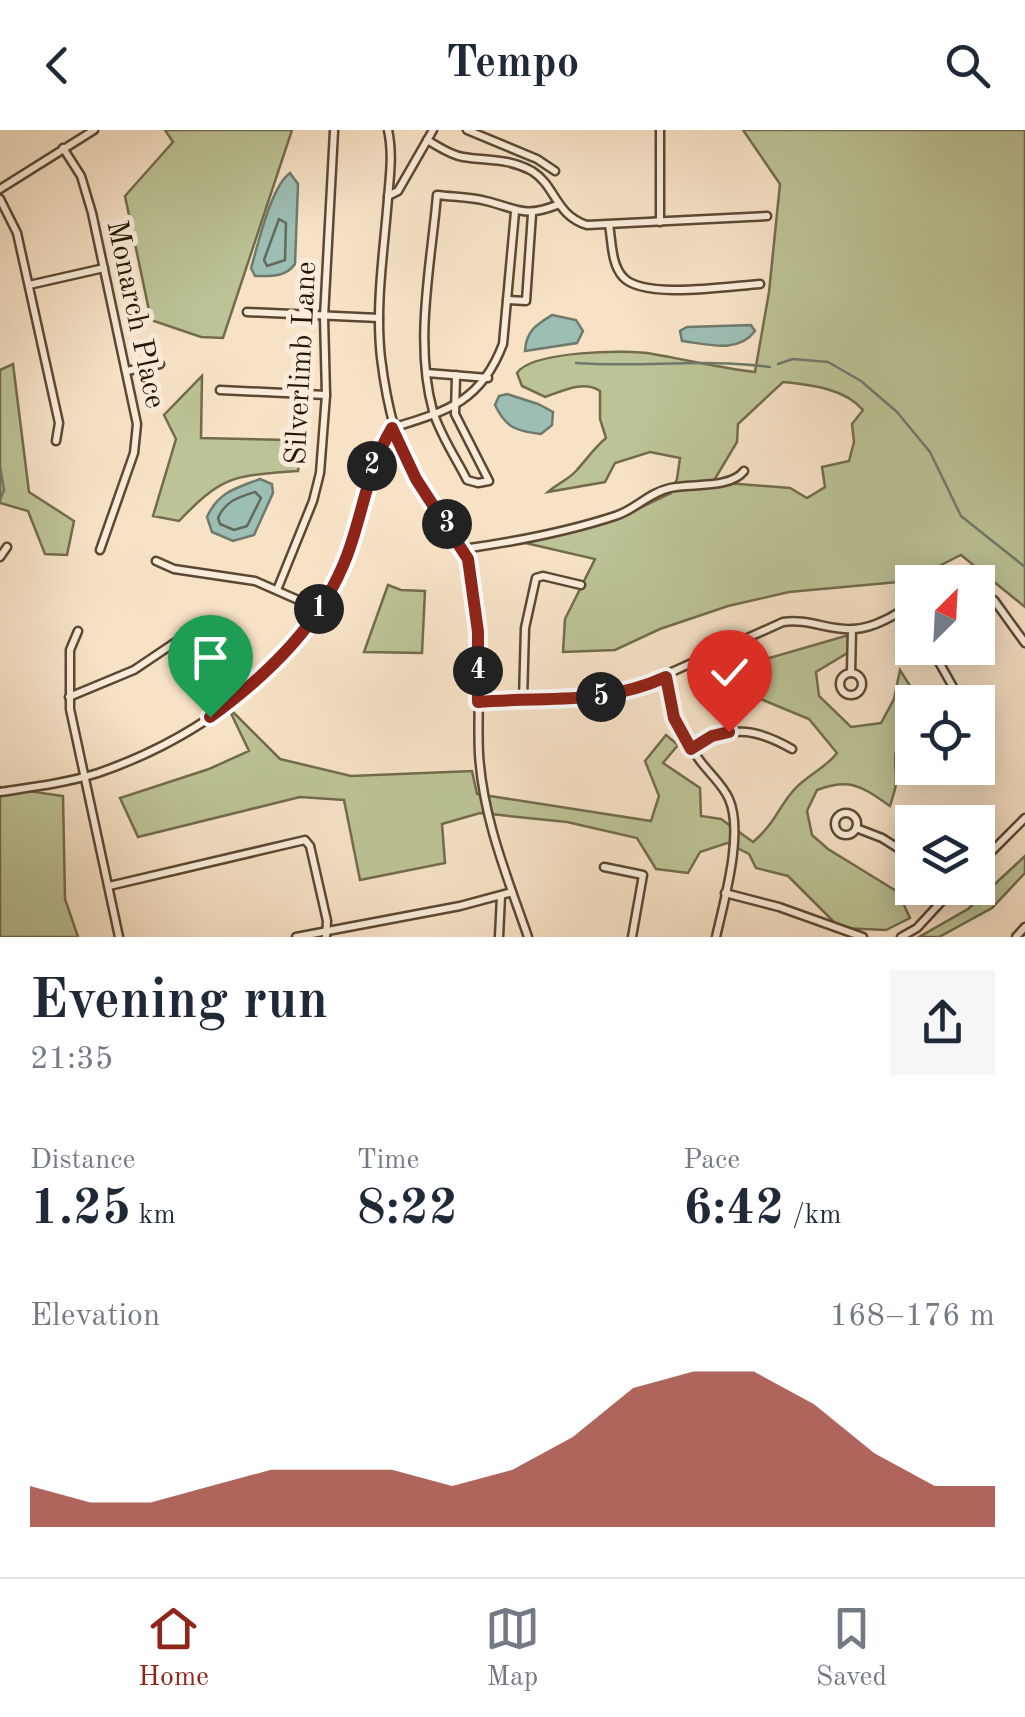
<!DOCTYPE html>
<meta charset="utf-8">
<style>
body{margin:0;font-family:"Old Standard TT",serif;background:#f6f6f7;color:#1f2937;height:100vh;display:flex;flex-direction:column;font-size:38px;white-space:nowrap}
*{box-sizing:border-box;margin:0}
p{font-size:32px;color:#747a83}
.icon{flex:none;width:55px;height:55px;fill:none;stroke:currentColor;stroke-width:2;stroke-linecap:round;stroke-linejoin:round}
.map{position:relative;height:807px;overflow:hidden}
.drawer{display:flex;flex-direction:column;background:#fff;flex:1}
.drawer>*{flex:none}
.needle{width:65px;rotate:24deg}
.tools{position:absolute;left:895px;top:435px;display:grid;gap:20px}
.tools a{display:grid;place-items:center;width:100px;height:100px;border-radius:0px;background:#fff;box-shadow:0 5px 25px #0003;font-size:50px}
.pin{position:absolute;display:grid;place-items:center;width:85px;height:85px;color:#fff;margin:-102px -42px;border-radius:50% 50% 50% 0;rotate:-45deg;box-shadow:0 0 10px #0007}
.pin .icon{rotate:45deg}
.km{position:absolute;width:50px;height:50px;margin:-25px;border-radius:50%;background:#222;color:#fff;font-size:28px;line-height:50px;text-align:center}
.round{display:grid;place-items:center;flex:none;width:105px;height:105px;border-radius:0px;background:#f6f6f7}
.summary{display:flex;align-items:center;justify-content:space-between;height:170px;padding:0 30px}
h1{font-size:55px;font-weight:700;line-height:75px}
.metrics{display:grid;grid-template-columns:repeat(3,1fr);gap:15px;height:170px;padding:10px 30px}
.metrics div{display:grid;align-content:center}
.metrics b{font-size:50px;font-weight:700}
.metrics small{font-size:28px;font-weight:400}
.metrics p{font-size:28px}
.chart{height:280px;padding:20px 30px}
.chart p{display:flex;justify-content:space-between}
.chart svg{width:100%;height:180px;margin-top:10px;fill:#8f2418;opacity:.7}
header{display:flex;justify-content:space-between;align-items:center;height:130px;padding:0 30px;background:#fff;font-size:45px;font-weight:700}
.tabs{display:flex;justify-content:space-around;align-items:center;height:140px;border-top:2px solid #e0e1e3;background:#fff;font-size:28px;color:#747a83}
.tabs a{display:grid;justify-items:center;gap:5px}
.tabs .active{color:#8f2418}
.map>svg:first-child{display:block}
</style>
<header><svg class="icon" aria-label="back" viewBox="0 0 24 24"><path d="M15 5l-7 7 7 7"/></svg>Tempo<svg class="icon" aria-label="search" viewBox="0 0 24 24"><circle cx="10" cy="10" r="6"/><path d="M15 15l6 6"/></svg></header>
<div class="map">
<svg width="1025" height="807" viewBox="0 0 1025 807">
<rect width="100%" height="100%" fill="#f7e2c6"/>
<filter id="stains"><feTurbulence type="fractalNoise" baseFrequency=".002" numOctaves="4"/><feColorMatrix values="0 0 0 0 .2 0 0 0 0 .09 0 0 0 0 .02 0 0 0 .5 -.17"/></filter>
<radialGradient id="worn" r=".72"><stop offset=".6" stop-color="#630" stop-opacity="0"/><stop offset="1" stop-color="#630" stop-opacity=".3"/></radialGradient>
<g fill="#bcc396" stroke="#726c4c" stroke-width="2.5" fill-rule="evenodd">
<path d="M165,0H292L223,208L201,207L151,190L125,66L173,12Z"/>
<path d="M743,0H1025V477L961,425L909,451L789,462L728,476L660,499L615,520L563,522L565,489L595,429L521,412L623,386L671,363L677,349L680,328L650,322L615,333L605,352L548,362C557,354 569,349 576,341C587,329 594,318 606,308L600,289V261C583,250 563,261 545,267L522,256L517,243C531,221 628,219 653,224C687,230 721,238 755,242L769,162L780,54ZM783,252C810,255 844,258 863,280L852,294L854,312L849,331L822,337L825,357L807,368L790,358L713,352L737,312L738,294Z"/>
<path d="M13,234L29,362L74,391L67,425L45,424L28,381L0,373V240Z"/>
<path d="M202,246L201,308L290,310L300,321L298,341C234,346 224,344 179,391L153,386L176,309L164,285Z"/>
<path d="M388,455L401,460L425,461L422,523L364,522Z"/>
<path d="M849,505V522L816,542L819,566L851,597L881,593L894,569L900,540L919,570L912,572V600C889,619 896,627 896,652C896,659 892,669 890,676C862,657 851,647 817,660L807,681L812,705L828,719L898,762L910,788L886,800L840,798L788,746L756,738L749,724L727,713L700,722L688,743L656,739L637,708L567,692L480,683L442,694L445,733L360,750L344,670L300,667L138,707L120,668L209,639L249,621L228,577L280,629L351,646L472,641L477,664L651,691L659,666L645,631L666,605L678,615L663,633L700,658L701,686L721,689L753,712C776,692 776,681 793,661C805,646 825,639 837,623L809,589L763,570L719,563L738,555L769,528Z"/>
<path d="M0,657L63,666L65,769L78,807H0Z"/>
<path d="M1025,726V743L992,778L939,807H919L968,779Z"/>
</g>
<g fill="#9dbeb4" stroke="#6e7a6c" stroke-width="2.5">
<path d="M290,43L298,54L295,134C285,148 270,146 255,146L251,138C258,115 271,56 290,43Z"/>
<path d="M552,185L576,190L583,201L577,213L525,221C526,201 536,195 552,185Z"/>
<path d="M751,195L755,201C738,224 707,214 682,211L680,201L687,197Z"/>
<path d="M507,264L538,274L553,282L552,295L541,304C516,301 506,298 495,275L499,266Z"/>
<path d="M260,349L272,354L273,363L254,405L233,411L212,402L207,387C218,362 236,358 260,349Z"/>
</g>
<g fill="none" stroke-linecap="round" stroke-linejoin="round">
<g stroke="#626a5a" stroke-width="2.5">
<path d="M279,89L286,93L285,130L267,136L264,130Z"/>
<path d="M255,362L261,368L247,396L234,400L220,394L218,388C225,371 239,367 255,362Z"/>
</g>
<g stroke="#6e7a6c" stroke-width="2.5">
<path d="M576,233C641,238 705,228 770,237"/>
<path d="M778,234L793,229L828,232L861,251L897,282L930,322L961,386L1025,437"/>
<path d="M0,336L4,360L0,370"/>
</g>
<g stroke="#5c4832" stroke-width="11">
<g id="minor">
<path d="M388,0C393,23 390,45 388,68C384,121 375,175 381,228C387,277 397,321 425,364C440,387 461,407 469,434C487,495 476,562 479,624C483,689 507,746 528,807"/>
<path d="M467,0L537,29L555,41"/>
<path d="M427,10C438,16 450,25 463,27C488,31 508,28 532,41C556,56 555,85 587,95L767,86"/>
<path d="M63,18L81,46L92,83L137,294L134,323L100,420"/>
<path d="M0,59L94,0"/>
<path d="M388,66L398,61L433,0"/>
<path d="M0,69L17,103L59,293L56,311"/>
<path d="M660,92V0"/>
<path d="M609,95C612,111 611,134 623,147C643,170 730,156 760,154"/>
<path d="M29,155L104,138"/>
<path d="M507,170L526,171L532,84"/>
<path d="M247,182L379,188"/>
<path d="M127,241L160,234"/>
<path d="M427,243L488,248"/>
<path d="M456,245L455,284L489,351L478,353L467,350C456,328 440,305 433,281C414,212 431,135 437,65C453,67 471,67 486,71C519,79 523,88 557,75"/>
<path d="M220,260L326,265"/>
<path d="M463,419C513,412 566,402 615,386C635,380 648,363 670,358C691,353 730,359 744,341"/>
<path d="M0,427L7,417"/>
<path d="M156,431L174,439L255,451L296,469"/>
<path d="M277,460L313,371L320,343L326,265L324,187L334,1"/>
<path d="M978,461L994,470L1025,513"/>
<path d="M78,501L70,520V579L119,807"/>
<path d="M931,518L953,557L957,572"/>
<path d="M851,543L852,499"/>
<circle cx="851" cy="554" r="11"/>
<path d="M666,547C674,583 677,602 701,632C710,644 723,655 729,669C744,703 724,771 716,807"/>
<path d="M69,567L134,540L195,499"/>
<path d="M523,570L525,498L536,448L543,446L581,455"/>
<path d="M478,572L592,569L625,563L783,492C808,488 830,501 854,499C875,498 895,485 912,474"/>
<path d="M691,619C728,595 754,597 792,619"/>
<path d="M925,638L927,646L935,649L943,645L945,638"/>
<path d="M0,662C33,657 66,653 98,643C197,609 295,539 340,442C363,393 363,346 392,298C447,281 481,272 503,214L515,82"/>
<circle cx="846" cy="694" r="11"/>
<path d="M856,698L882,708L912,727"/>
<path d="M978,735L1025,688"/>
<path d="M604,737L643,745L632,807"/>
<path d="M109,756L305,710L310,716L327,791L326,807"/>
<path d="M725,763L779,777L863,807"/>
<path d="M296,807L460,776L512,762"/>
<path d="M499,807L501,766"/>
<path d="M901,807L917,798L954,758"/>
<path d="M1016,807L1025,797"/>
</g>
</g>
<use href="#minor" stroke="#faecda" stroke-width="6"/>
</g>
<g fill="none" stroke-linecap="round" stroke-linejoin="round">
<g stroke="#fff" stroke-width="20">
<path id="route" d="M210,587C269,544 323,492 348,423C364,379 367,340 392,298L416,349L468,429L478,502V572C545,566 602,576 666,547L674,588L691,619L712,606L729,602"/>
</g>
<use href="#route" stroke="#8f2418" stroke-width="12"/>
</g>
<g text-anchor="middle" stroke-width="10" stroke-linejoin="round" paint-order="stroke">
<g font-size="30" fill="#281501" stroke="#faecda">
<text transform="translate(137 184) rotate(78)" y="10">Monarch Place</text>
<text transform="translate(300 233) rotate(-87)" y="10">Silverlimb Lane</text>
</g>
</g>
<rect width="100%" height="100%" filter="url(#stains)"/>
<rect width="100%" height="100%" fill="url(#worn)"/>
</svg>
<div class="tools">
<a><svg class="needle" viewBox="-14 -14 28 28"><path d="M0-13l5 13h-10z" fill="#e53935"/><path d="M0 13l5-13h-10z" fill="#747a83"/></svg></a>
<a><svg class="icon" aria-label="locate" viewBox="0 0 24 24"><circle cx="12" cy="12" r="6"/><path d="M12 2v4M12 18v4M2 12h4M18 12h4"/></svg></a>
<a><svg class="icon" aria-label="layers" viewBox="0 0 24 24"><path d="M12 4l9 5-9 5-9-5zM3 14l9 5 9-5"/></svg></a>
</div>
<div class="pin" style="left:210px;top:587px;background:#1e9e55"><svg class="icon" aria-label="arrive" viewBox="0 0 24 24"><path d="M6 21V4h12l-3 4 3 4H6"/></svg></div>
<div class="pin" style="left:729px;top:602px;background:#d93025"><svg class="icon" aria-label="check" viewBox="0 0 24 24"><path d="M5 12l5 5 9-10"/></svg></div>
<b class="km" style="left:319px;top:479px">1</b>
<b class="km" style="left:372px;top:336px">2</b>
<b class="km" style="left:447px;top:394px">3</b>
<b class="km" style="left:478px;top:541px">4</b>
<b class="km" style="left:601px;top:567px">5</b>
</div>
<section class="drawer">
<div class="summary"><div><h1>Evening run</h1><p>21:35</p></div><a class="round"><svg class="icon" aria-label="share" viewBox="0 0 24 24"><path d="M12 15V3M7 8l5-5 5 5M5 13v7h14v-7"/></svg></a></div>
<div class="metrics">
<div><p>Distance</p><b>1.25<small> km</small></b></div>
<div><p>Time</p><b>8:22</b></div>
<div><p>Pace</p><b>6:42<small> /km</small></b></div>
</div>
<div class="chart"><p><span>Elevation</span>168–176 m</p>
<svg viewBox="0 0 160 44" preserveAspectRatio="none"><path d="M0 44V34L10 38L20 38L30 34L40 30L50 30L60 30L70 34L80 30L90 22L100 10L110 6L120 6L130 14L140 26L150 34L160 34V44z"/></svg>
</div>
</section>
<nav class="tabs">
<a class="active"><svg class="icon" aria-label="home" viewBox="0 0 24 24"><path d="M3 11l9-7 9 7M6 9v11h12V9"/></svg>Home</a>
<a><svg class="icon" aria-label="map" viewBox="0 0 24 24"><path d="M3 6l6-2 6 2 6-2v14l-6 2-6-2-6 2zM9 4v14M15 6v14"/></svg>Map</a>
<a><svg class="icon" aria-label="saved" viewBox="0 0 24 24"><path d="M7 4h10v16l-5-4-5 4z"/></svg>Saved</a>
</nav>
